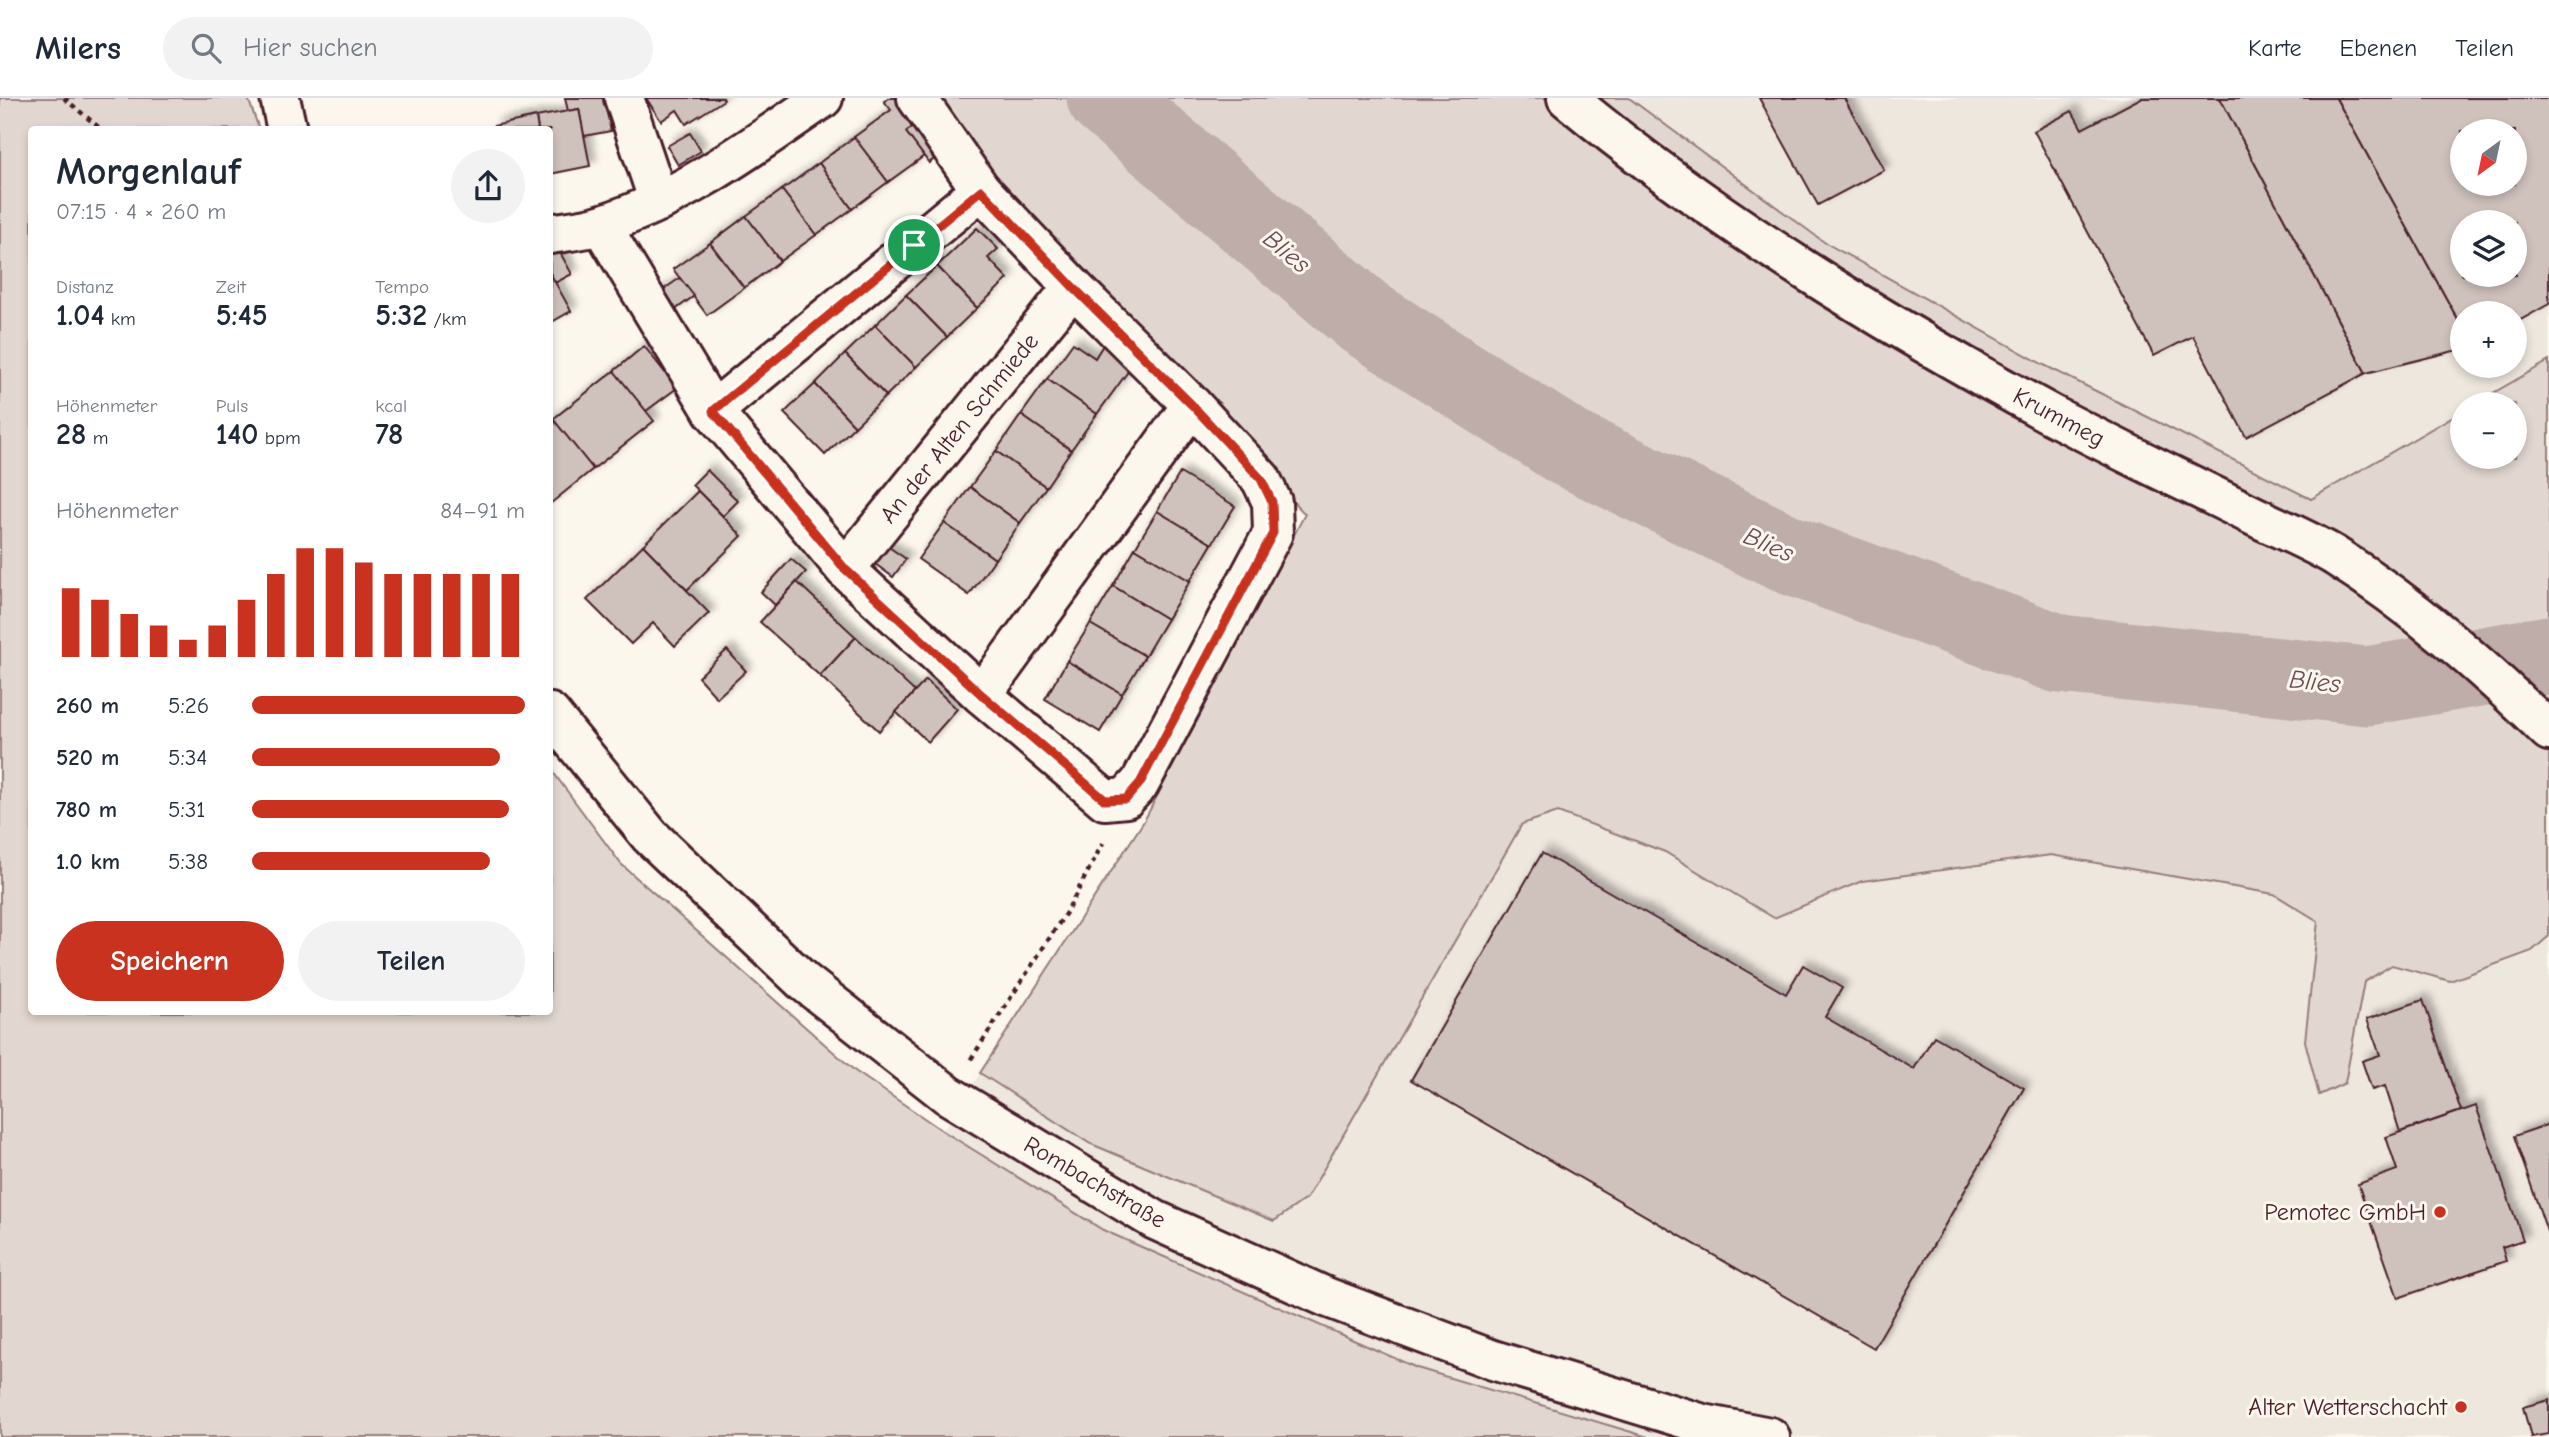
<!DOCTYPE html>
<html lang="de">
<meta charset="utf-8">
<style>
body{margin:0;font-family:"Comic Neue",sans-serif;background:#f2f2f3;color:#1f2937;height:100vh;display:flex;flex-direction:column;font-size:26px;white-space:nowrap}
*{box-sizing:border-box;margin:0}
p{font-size:23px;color:#747a83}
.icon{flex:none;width:38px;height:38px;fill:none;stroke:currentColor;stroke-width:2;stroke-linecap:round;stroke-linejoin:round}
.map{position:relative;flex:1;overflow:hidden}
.details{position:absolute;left:28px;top:28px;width:525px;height:889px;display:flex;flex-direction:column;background:#fff;border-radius:7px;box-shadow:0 4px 10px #0003}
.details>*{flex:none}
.needle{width:46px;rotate:213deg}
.fabs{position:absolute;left:2450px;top:21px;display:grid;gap:14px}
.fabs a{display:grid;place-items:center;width:77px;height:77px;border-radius:50%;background:#fff;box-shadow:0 4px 10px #0003;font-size:35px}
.pin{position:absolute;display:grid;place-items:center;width:60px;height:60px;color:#fff;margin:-30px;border:4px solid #fff;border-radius:50%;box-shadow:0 2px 7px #0007}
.round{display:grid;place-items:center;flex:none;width:74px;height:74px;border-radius:37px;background:#f2f2f3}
.summary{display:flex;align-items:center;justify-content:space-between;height:119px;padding:0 28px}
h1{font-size:38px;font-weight:700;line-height:52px}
.stats{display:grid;grid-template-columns:repeat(3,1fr);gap:10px;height:119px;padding:7px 28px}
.stats div{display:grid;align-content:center}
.stats b{font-size:30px;font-weight:700}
.stats small{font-size:19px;font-weight:400}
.stats p{font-size:19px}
.chart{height:196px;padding:14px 28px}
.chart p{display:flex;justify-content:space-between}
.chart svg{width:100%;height:126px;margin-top:7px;stroke:#c8321e;stroke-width:6}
.primary-button{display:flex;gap:14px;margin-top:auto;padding:14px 28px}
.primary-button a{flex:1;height:80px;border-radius:42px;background:#c8321e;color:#fff;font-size:28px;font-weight:700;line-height:80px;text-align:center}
.primary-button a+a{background:#f2f2f3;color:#1f2937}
ul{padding:0 28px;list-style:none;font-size:23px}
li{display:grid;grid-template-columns:112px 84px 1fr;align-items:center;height:52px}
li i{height:18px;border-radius:9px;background:#c8321e}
header{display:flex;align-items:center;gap:42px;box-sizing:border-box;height:98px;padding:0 35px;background:#fff;border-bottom:2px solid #e0e1e3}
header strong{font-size:33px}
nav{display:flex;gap:38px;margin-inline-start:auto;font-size:24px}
.search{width:490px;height:63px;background:#f2f2f3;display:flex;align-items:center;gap:18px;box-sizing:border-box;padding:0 24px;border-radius:38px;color:#747a83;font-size:26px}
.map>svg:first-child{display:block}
</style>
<header>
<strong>Milers</strong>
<div class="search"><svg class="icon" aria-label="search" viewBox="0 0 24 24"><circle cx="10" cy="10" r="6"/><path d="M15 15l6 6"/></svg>Hier suchen</div>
<nav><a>Karte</a><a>Ebenen</a><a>Teilen</a></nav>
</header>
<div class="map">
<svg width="2549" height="1339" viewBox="0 0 2549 1339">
<defs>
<filter id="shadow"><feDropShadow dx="6" dy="-6" stdDeviation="3.5" flood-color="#0004"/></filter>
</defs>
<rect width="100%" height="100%" fill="#fbf7ec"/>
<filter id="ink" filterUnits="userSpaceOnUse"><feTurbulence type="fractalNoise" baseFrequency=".0143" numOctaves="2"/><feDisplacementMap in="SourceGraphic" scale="14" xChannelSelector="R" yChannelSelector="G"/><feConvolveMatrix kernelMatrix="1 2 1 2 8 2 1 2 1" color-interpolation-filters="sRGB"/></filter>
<g filter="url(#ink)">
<g fill="#eee7de" fill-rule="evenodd">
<path d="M1629,0H2549V263L2474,306H2462V313L2312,401L2044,267L1824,144ZM2462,33H2515V86H2462ZM2462,124H2515V177H2462ZM2462,215H2515V268H2462Z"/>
<path d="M1558,714L1665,754L1774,820L1862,783L2051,757L2274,796L2318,823L2305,942L2345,985L2364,884L2392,867L2450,883L2532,853L2549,838V1339H1648L1417,1270L1103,1132L943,1033L980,975L1089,1045L1307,1100L1522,726Z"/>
</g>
<g fill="#e2d7d0" stroke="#967b7e" stroke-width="2">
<path d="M0,0H248L259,31L32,32V914H550V670L621,766L855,973L943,1033L1103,1132L1417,1270L1648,1339H0Z"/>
<path d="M928,0H1629L1824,144L2044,267L2311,401L2462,313V359H2515V306H2474L2549,263V838L2532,853L2450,883L2392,867L2364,884L2345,985L2319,997L2305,943L2318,823L2274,796L2051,757L1862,783L1774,820L1665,754L1558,714L1522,726L1307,1100L1274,1123L1089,1045L980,975L1144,723L1305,416L1088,191Z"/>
</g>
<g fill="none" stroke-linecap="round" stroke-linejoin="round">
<path stroke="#bfadaa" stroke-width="79" d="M1106,0L1365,220L1567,349L1787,456L2060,556L2367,588L2549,557"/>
</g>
<g fill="#cfc2bc" stroke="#4a1f2b" stroke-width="2" fill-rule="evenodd" filter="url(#shadow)">
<path d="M565,0H604L611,33L584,38L579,11L568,13Z"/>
<path d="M646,0H723L724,2L686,26L677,12L661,23Z"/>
<path d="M888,0H902L920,24L906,34L924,58L888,84L854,39L891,12L884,3Z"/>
<path d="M1759,0H1844L1884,72L1818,107Z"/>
<path d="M2141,0H2220L2366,275L2246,339L2193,238L2154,258L2034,33L2072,13L2082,31Z"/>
<path d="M2220,0H2336L2462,229V251L2366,275Z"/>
<path d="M2336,0H2549V206L2515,225V215H2462V229ZM2462,33H2515V86H2462ZM2462,124H2515V177H2462Z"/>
<path d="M579,11L590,68L550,76V32H538L536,19Z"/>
<path d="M536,19L538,32H493V28Z"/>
<path d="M920,24L942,55L929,65L906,34Z"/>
<path d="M690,35L701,53L678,67L667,48Z"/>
<path d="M854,39L888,84L852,111L819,65Z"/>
<path d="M819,65L852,111L816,137L782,92Z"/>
<path d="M782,92L816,137L780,163L746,118Z"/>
<path d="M746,118L780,163L744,190L710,145Z"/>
<path d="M977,130L998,151L988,160L1008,181L977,210L937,168Z"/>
<path d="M553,142L572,176L555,185L550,175V144Z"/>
<path d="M710,145L744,190L707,217L673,171Z"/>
<path d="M937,168L977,210L947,239L906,197Z"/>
<path d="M550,175L571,213L550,225Z"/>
<path d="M680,180L694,198L671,215L657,196Z"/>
<path d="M906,197L947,239L916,269L875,227Z"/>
<path d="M875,227L916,269L886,298L845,256Z"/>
<path d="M1073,245L1095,260L1103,247L1132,268L1097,316L1047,281Z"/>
<path d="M644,248L677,290L646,313L614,273Z"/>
<path d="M845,256L886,298L855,328L815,286Z"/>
<path d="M614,273L654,323L593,371L553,321Z"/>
<path d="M1047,281L1097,316L1071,352L1021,317Z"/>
<path d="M815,286L855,328L825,357L784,315Z"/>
<path d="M1021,317L1071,352L1046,389L996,353Z"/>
<path d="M553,321L593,371L550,406V324Z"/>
<path d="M996,353L1046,389L1020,425L970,389Z"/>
<path d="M707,372L738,403L723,418L692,387Z"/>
<path d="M1180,375L1235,408L1212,446L1157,413Z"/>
<path d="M970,389L1020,425L995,461L944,425Z"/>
<path d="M698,393L742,438L687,492L643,447Z"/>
<path d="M1157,413L1212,446L1190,483L1135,450Z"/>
<path d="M944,425L995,461L969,497L918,461Z"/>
<path d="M883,445L906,461L893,479L871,463Z"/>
<path d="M643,447L709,515L675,548L653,525L631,546L587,502Z"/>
<path d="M1135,450L1190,483L1167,521L1113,488Z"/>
<path d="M791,461L806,474L775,507L761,494Z"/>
<path d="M797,484L856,539L820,578L760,524Z"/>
<path d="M1113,488L1167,521L1145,558L1090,526Z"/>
<path d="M1090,526L1145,558L1122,596L1067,563Z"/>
<path d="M856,539L915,594L879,633L820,578Z"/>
<path d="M727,552L746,573L717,600L698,579Z"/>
<path d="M1067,563L1122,596L1100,634L1045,601Z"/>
<path d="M926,582L957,611L928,644L896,614Z"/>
<path d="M1542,755L1786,896L1803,867L1842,890L1825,919L1914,971L1934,938L2024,990L1874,1250L1411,982Z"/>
<path d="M2423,902L2461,1013L2400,1034L2385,988L2372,992L2362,963L2380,957L2367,921Z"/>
<path d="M2476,1008L2523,1142L2502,1149L2506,1163L2398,1200L2358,1086L2397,1072L2386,1039Z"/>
<path d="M2549,1026V1139L2514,1038Z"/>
<path d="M2549,1302V1336L2531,1339L2523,1309Z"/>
</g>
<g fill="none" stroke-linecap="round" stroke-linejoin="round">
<g stroke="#4a1f2b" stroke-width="44">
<g id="street">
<path d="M624,0L659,104"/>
<path d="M601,127L713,313L845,471L982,597L1105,702L1126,700L1140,685L1273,435L1272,404L1261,381L1192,307L1073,189L981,92L917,0"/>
<path d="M550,136C567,133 586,132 603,126C685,99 753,48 823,0"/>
<path d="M713,313L981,92"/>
<path d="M845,471L1073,189"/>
<path d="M982,597L1192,307"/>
</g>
</g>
<g stroke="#4a1f2b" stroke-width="44">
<g id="secondary">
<path d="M280,0L287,32"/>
<path d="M1567,0C1714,122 1883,225 2050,316C2116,351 2184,383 2250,416C2278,430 2308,442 2335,458C2414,508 2482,568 2549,633"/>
<path d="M550,615L650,738L803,883L948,997L1155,1122L1326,1199L1493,1262L1703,1326L1770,1339"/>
</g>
</g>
<g stroke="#4a1f2b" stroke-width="4.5" stroke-dasharray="5 5" stroke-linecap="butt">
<path d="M64,0L102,32"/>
<path d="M377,32L383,28"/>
<path d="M971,961L1067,813L1103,745"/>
</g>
<use href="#street" stroke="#fbf7ec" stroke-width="38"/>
<use href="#secondary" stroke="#fbf7ec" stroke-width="38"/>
</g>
</g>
<g fill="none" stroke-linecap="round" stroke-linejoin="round" filter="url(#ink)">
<g stroke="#fff" stroke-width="14">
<path id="route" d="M981,92L1073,189L1192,307L1261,381L1272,404L1273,435L1140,685L1126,701L1105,702L982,597L845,471L713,313Z"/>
</g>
<use href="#route" stroke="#c8321e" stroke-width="9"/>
</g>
<g fill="#c8321e" stroke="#fbf7ec" stroke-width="2.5">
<circle cx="2440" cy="1114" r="7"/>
<circle cx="2461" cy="1309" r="7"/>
</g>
<g text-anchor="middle" stroke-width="6" stroke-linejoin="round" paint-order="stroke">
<g font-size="24" fill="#4a1f2b" stroke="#fbf7ec">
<text transform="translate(2059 319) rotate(28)" y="8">Krummeg</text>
<text transform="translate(959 330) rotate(-51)" y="8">An der Alten Schmiede</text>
<text transform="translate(1095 1084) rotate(30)" y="8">Rombachstraße</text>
</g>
<g font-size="24" fill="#4a1f2b" stroke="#fbf7ec" text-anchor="end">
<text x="2426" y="1122">Pemotec GmbH</text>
<text x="2447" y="1317">Alter Wetterschacht</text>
</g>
<g font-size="26" font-style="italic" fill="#6d4a51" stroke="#fbf7ec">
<text transform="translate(1287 153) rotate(40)" y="9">Blies</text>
<text transform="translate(1769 446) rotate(24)" y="9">Blies</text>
<text transform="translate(2315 583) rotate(6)" y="9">Blies</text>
</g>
</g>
</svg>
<div class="fabs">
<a><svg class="needle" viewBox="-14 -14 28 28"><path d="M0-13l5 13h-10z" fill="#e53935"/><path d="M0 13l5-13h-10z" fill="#747a83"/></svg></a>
<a><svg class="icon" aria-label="layers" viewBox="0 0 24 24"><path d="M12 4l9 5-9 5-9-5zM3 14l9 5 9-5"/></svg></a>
<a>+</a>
<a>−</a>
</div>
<div class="pin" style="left:914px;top:147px;background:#1e9e55"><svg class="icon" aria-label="arrive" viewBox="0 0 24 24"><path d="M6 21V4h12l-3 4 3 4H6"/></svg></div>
<section class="details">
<div class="summary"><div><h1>Morgenlauf</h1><p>07:15 · 4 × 260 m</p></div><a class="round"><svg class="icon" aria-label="share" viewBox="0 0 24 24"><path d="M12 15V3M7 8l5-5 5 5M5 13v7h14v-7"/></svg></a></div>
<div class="stats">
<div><p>Distanz</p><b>1.04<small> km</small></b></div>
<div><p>Zeit</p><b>5:45</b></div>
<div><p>Tempo</p><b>5:32<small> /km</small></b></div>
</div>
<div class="stats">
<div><p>Höhenmeter</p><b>28<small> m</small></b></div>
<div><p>Puls</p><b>140<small> bpm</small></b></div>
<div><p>kcal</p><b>78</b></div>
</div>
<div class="chart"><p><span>Höhenmeter</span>84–91 m</p>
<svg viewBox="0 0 160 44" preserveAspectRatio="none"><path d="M5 44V20M15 44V24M25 44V29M35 44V33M45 44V38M55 44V33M65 44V24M75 44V15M85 44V6M95 44V6M105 44V11M115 44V15M125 44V15M135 44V15M145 44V15M155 44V15"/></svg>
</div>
<ul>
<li><b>260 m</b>5:26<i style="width:100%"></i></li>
<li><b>520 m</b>5:34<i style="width:91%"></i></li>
<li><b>780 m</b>5:31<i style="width:94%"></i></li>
<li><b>1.0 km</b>5:38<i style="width:87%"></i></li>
</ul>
<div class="primary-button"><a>Speichern</a><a>Teilen</a></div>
</section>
</div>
